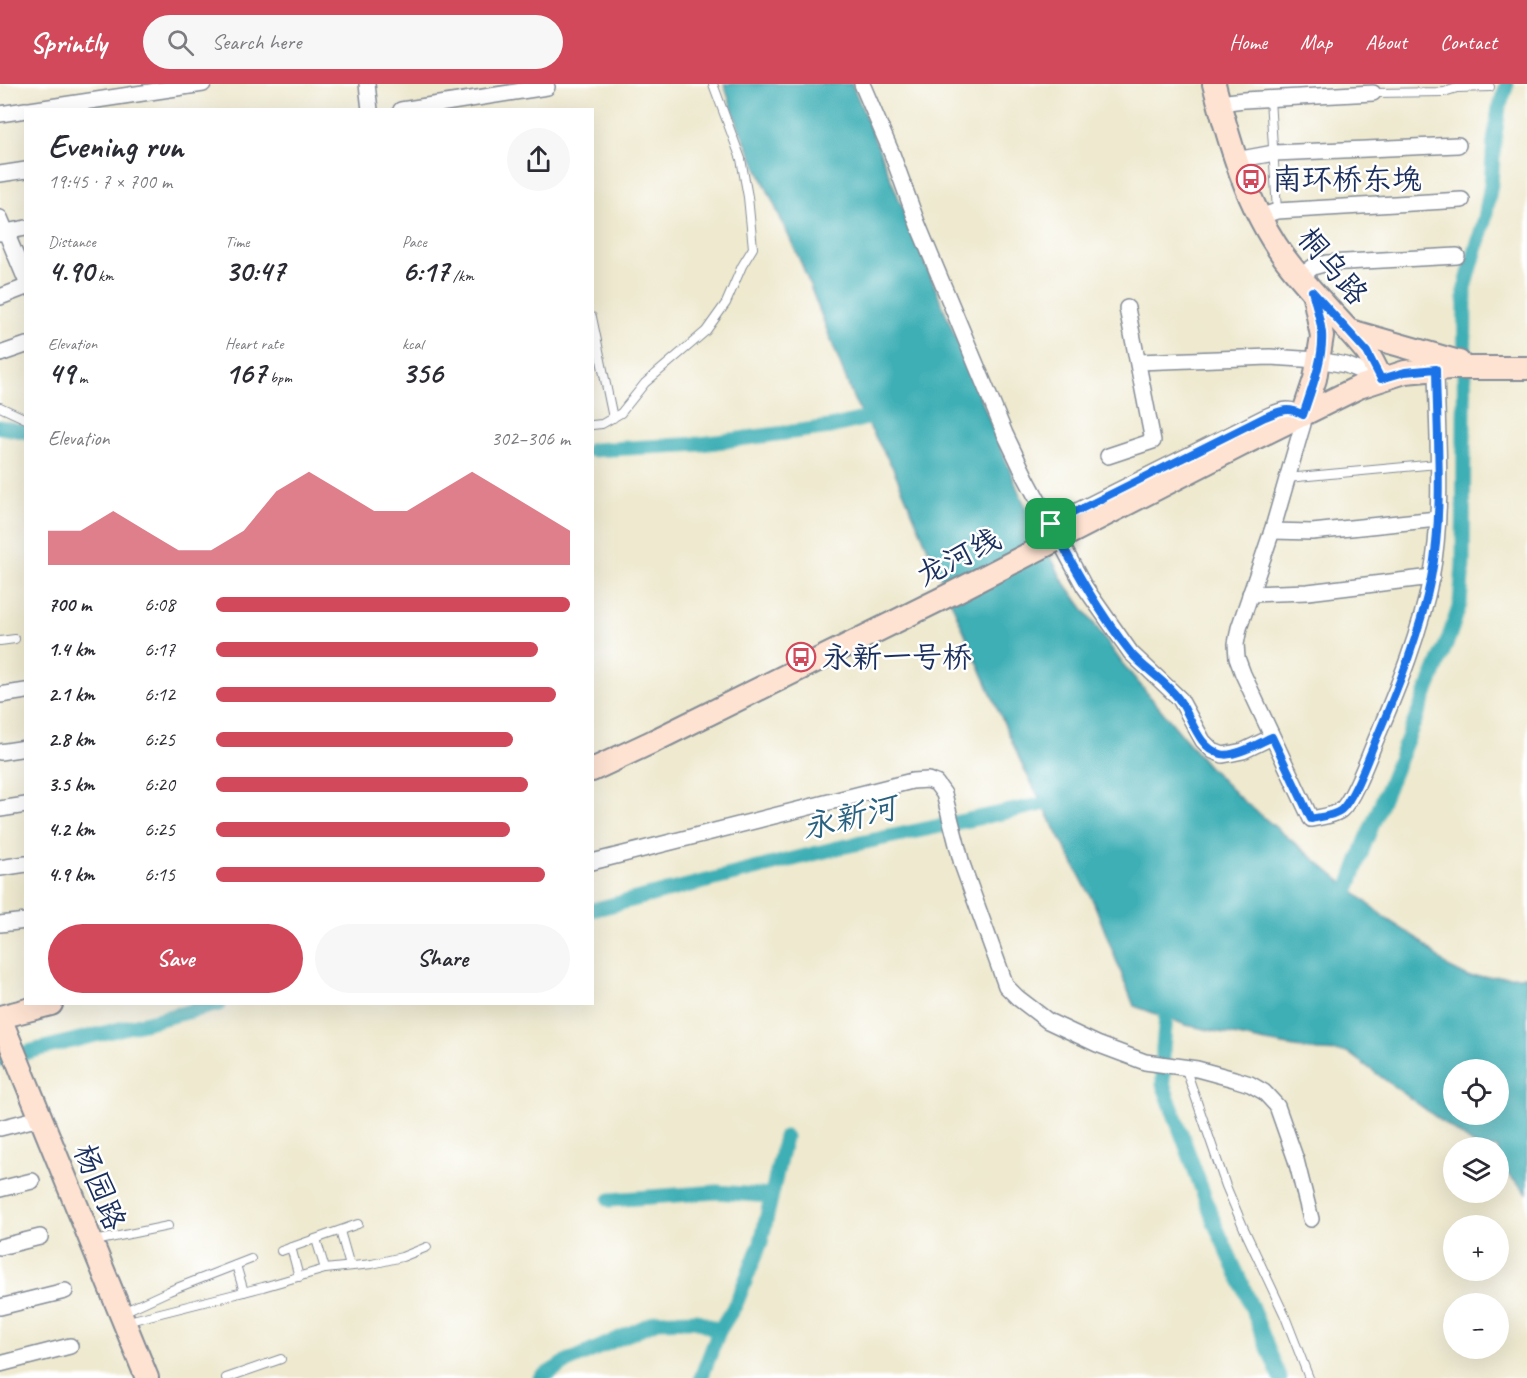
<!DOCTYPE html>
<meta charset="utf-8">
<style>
body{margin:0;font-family:Caveat,"LXGW WenKai TC",sans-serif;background:#f7f7f7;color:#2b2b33;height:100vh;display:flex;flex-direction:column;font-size:22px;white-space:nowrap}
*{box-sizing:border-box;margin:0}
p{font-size:20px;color:#7c7c81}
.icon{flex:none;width:33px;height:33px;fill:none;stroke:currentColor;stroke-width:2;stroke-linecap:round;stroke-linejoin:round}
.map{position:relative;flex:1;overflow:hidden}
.side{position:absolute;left:24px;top:24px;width:570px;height:897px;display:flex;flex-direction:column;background:#fff;border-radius:0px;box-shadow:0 6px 24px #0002}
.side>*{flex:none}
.buttons{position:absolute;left:1443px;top:975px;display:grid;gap:12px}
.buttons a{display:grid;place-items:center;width:66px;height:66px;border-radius:50%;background:#fff;box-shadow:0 6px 24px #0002;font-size:30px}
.pin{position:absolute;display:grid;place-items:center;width:51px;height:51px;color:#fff;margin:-26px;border-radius:12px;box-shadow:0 3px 9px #0006}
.round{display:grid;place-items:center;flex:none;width:63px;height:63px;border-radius:32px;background:#f7f7f7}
.summary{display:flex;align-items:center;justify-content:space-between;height:102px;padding:0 24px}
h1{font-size:33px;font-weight:800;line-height:45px}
.figures{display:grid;grid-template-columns:repeat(3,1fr);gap:9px;height:102px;padding:6px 24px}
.figures div{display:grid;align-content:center}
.figures b{font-size:30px;font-weight:800}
.figures small{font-size:16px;font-weight:400}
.figures p{font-size:16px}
.chart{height:168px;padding:12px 24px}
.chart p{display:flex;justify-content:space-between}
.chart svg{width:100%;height:108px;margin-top:6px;fill:#d1495b;opacity:.7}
.cta{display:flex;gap:12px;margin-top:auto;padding:12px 24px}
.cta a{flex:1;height:69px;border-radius:36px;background:#d1495b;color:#fff;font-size:24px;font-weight:800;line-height:69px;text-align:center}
.cta a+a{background:#f7f7f7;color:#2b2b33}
ul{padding:0 24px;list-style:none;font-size:20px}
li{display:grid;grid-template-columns:96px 72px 1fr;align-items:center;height:45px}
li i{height:15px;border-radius:8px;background:#d1495b}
header{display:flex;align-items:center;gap:36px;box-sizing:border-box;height:84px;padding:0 30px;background:#d1495b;color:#fff}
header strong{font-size:28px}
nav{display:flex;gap:33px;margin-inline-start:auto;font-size:21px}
.search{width:420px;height:54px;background:#f7f7f7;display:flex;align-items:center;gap:15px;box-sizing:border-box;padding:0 21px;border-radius:33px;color:#7c7c81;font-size:22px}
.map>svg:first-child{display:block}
</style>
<header>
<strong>Sprintly</strong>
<div class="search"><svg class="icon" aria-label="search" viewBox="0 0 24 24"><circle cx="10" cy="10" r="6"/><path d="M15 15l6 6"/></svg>Search here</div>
<nav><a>Home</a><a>Map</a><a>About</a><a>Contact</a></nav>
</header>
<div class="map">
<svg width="1527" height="1294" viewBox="0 0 1527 1294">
<rect width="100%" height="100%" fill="#fff"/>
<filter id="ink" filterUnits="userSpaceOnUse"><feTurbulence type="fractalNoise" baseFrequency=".0167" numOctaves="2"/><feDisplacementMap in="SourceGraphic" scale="12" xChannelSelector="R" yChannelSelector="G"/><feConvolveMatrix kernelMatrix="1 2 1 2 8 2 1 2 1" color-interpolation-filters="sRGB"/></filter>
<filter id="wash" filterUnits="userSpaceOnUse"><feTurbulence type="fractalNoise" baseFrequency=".008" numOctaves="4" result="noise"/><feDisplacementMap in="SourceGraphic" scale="24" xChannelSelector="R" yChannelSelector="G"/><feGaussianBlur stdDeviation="1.35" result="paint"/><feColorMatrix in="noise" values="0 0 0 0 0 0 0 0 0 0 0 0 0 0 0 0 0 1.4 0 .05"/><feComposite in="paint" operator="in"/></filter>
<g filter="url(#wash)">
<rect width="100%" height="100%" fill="#eee9cf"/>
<path fill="#3eafb5" stroke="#2c6f8a" stroke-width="1.5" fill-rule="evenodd" d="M724,0H852L1020,411L1062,495L1122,579L1207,681L1240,714L1388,836L1418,855L1448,883L1468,893L1527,892V1109L1499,1082L1498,1064L1477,1063L1347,968L1318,967L1266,958L1186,941L1134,922L1094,819L1023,683L893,384L854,316L802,181L739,44ZM1454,986H1498V1030H1454Z"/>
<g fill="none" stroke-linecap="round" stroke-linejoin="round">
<g stroke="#3eafb5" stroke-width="15">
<path d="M0,343L26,348"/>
<path d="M592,366L701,360L830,343L884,330"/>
<path d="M1342,822L1365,759L1449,553L1460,520L1463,480L1465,204L1485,134L1491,100L1494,58L1499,24L1507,0"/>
<path d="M592,826L837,764L1048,719L1061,713"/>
<path d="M1174,917L1166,933L1163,964V1000L1214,1138L1245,1207L1280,1294"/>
<path d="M0,975L219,920"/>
<path d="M610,1116L717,1108L771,1112"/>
<path d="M540,1294L565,1279L657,1237L696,1236L719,1247"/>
<path d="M701,1294L719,1247L736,1220L761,1158L785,1053"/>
</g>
</g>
</g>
<g filter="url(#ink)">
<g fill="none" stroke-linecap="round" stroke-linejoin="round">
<g stroke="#848c96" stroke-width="10">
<g id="lane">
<path d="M1373,9L1444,8L1457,4L1490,3"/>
<path d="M1270,15L1277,127"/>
<path d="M592,233L613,334"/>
<path d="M0,323L26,335"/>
<path d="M592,341L602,340L621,329L645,299L706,247L726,219L742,182L753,164L748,113L741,75L713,0"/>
<path d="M1287,394L1437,380"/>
<path d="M0,557L15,555"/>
<path d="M1185,983L1226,1102L1245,1147L1284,1230L1309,1294"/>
<path d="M340,1147L350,1182"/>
<path d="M316,1155L325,1185"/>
<path d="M95,1157L168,1142"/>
<path d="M291,1163L299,1193"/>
<path d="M281,1167L358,1140"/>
<path d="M236,1181L244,1208"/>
<path d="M121,1229L169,1207L251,1175"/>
<path d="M125,1238L263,1203L325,1185L372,1180L402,1173L427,1163"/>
<path d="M226,1294L281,1275"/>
</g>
</g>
<g stroke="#848c96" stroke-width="18">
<g id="street">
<path d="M367,0L370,26"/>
<path d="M862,0L892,70L918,141L1005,350L1026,394L1084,502L1131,569L1180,615L1203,657L1213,667L1223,671L1243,667L1272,653"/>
<path d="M1219,19L1244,16L1373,9"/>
<path d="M30,26L203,0"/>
<path d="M401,26L547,3"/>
<path d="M0,30L26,26"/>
<path d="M1236,76L1274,69L1458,61"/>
<path d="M0,90L26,86"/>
<path d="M1259,133L1277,127L1462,116"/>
<path d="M0,134L26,196"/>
<path d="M0,149L26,144"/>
<path d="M1300,193L1313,183L1327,179L1457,172"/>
<path d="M0,213L26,203"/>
<path d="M0,270L26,261"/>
<path d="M1138,278L1270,273L1318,276L1346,281L1381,295"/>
<path d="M1108,372L1153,357L1127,224"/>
<path d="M1051,440L1265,333C1280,327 1287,322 1303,331V340L1300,350L1272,447L1239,544L1236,560L1237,574L1243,590L1311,735C1319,733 1334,732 1341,726C1354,715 1370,669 1377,653C1399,601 1420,549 1431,494C1444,429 1437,352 1436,285"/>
<path d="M1272,447L1312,448L1437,435"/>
<path d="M1250,510L1308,508L1432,493"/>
<path d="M0,611L26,607"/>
<path d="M0,668L26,664"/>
<path d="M0,725L26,721"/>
<path d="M592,778L912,697L928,696L936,699L944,710L962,780L1006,902L1018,914L1048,937L1097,960L1145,978L1197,985L1234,995L1250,1000L1264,1008L1277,1022L1296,1076L1311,1135"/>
<path d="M0,784L26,780"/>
<path d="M0,840L26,837"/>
<path d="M0,1044L40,1034"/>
<path d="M0,1105L32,1097"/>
<path d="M0,1163L40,1153"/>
<path d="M0,1223L65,1207"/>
<path d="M0,1280L70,1262"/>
</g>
</g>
<g stroke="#848c96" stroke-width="26">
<g id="secondary">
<path d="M1214,0C1230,61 1247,122 1284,173C1309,207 1340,235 1366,267C1372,275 1377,286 1381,295"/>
<path d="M1347,246L1459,278"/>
<path d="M1303,331L1315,295L1322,252L1314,212"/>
<path d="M1245,359L1359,303L1405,288L1450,284H1527"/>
<path d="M592,686L654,657"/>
<path d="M0,933L51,920"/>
<path d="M0,934L147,1294"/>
</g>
</g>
<use href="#lane" stroke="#fff" stroke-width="8"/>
<use href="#street" stroke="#fff" stroke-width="15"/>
<use href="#secondary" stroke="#fee3d2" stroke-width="22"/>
<g stroke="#848c96" stroke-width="26" stroke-linecap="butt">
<path id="secondary-bridge" d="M654,657L955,508L1245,359"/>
</g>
<use href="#secondary-bridge" stroke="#fee3d2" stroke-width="22"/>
</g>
</g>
<g fill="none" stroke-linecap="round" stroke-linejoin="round" filter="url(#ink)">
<g stroke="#fff" stroke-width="12">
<path id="route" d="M1312,207L1367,268L1381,295L1405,288L1436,285C1437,352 1444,429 1431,494C1420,549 1399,601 1377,653C1370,669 1354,715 1341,726C1334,732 1319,733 1311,735L1272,653C1259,659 1234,674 1221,670C1198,664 1192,634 1180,617C1168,598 1145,586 1131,569C1099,529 1075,485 1051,440L1265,333C1280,327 1287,322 1303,331C1311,307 1324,274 1322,249C1320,234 1316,221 1312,207Z"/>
</g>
<use href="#route" stroke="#1a73e8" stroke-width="8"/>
</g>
<defs>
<g id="bus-ring" transform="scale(1.5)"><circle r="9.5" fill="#fff" stroke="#d1495b" stroke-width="1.5"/><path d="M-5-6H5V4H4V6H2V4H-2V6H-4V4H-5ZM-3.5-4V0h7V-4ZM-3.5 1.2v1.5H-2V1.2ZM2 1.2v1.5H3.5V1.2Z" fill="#d1495b"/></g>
</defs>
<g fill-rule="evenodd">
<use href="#bus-ring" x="1251" y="95"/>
<use href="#bus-ring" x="801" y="573"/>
</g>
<g text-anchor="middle" stroke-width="5" stroke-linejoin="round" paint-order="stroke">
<g font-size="30" fill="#1b2f5e" stroke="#fff" text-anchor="start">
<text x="1272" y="105">南环桥东堍</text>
<text x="822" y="583">永新一号桥</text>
</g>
<g font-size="30" fill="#1b2f5e" stroke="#fff">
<text transform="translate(1333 182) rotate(50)" y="10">桐乌路</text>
<text transform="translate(958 473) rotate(-27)" y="10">龙河线</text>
<text transform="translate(100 1103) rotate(68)" y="10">杨园路</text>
</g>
<g font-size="32" font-style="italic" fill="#296281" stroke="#fff">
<text transform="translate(849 733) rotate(-13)" y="11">永新河</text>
</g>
</g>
</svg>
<div class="buttons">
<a><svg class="icon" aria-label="locate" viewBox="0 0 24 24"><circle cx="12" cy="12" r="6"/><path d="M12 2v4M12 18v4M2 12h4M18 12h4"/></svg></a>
<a><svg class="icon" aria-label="layers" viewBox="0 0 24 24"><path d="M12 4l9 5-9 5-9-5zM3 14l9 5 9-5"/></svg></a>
<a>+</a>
<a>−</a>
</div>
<div class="pin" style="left:1051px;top:440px;background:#1e9e55"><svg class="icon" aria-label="arrive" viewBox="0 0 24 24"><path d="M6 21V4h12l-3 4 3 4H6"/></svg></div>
<section class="side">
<div class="summary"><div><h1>Evening run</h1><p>19:45 · 7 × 700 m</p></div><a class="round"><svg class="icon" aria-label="share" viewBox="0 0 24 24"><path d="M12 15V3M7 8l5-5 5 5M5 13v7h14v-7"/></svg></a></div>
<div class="figures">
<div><p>Distance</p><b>4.90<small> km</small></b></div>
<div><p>Time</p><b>30:47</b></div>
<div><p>Pace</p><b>6:17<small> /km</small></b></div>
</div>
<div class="figures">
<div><p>Elevation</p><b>49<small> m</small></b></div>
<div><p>Heart rate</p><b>167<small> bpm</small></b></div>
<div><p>kcal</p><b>356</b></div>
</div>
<div class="chart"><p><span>Elevation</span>302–306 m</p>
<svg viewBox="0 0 160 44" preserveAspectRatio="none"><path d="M0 44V30L10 30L20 22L30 30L40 38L50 38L60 30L70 14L80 6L90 14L100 22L110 22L120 14L130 6L140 14L150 22L160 30V44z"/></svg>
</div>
<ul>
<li><b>700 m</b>6:08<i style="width:100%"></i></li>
<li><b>1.4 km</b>6:17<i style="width:91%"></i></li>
<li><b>2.1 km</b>6:12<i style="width:96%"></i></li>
<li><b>2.8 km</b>6:25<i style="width:84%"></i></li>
<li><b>3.5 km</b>6:20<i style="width:88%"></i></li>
<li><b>4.2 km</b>6:25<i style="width:83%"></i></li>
<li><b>4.9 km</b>6:15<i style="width:93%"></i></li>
</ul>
<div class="cta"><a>Save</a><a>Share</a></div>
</section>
</div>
